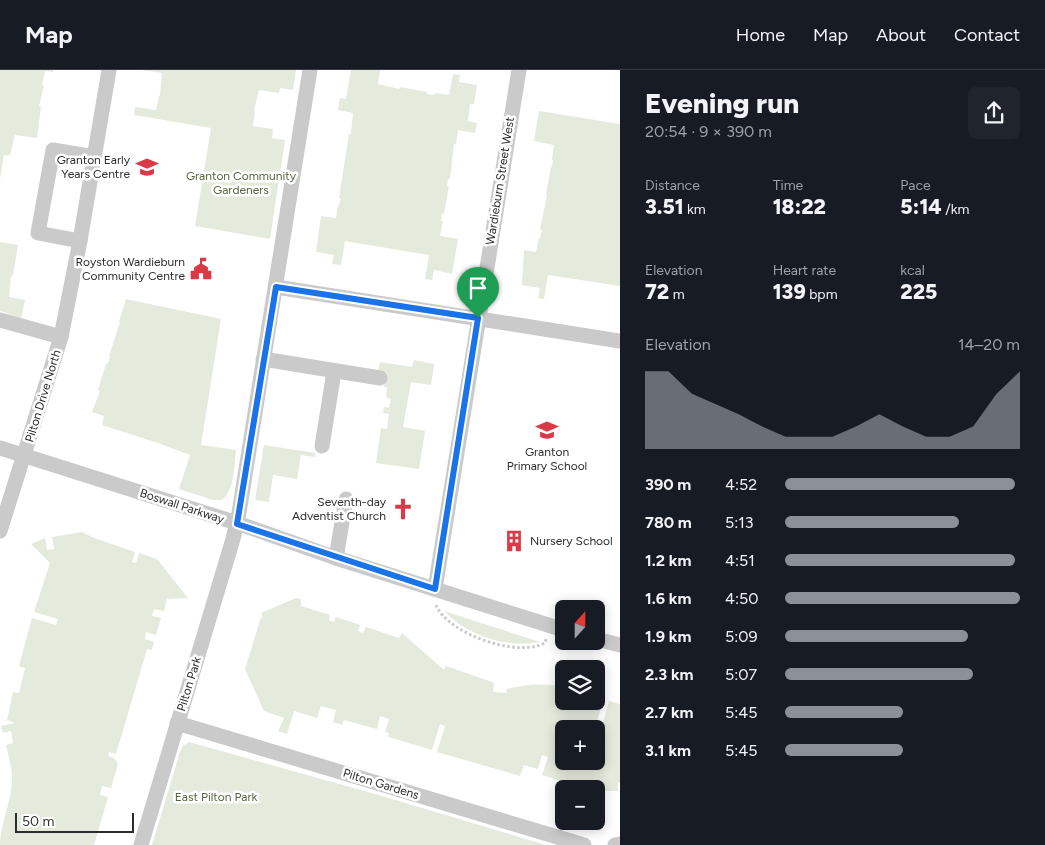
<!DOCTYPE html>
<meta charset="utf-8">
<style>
body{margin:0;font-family:Figtree,sans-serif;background:#20242c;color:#f1f3f6;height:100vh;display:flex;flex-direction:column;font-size:19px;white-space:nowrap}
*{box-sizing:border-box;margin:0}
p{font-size:16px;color:#9ea1a6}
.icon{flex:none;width:28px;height:28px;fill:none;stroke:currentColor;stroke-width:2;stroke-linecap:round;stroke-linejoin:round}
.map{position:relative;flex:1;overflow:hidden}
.drawer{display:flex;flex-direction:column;background:#171b24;width:425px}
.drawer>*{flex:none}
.needle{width:32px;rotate:21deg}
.fabs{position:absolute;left:555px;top:530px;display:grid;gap:10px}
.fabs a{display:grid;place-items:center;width:50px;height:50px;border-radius:8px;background:#171b24;box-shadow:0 2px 12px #0003;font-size:25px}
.scale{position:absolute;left:15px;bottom:12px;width:119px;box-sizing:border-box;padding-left:5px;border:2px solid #2d2d2d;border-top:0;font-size:14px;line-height:18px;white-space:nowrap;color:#2d2d2d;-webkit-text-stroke:4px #fff;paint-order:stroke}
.pin{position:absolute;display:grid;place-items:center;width:42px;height:42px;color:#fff;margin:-51px -21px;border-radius:50% 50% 50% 0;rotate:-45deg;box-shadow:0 0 5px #0007}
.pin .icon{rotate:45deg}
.round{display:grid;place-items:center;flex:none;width:52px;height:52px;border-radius:8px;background:#20242c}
.overview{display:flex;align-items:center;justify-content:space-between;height:85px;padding:0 25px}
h1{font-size:28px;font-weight:800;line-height:38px}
.metrics{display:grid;grid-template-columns:repeat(3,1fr);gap:8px;height:85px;padding:5px 25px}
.metrics div{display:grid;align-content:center}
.metrics b{font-size:21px;font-weight:800}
.metrics small{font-size:14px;font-weight:400}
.metrics p{font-size:14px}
.chart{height:140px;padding:10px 25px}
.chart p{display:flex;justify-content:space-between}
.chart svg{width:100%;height:90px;margin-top:5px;fill:#8c9099;opacity:.7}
ul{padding:0 25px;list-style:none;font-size:16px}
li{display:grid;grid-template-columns:80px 60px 1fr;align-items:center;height:38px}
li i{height:12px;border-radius:6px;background:#8c9099}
header{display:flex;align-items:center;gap:30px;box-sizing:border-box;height:70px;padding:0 25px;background:#171b24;border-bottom:1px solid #363941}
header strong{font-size:24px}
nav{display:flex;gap:28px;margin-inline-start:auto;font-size:18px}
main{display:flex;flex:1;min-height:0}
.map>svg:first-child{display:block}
</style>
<header>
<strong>Map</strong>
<nav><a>Home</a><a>Map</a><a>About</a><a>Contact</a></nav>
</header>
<main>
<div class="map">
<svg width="620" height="775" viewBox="0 0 620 775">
<rect width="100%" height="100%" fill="#fff"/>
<g fill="#e4eadc">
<path d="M0,0H53V2L45,1L42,15L44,16L39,36L41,37L37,68L15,65L10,85H4L0,109Z"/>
<path d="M142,0H296L293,20L280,18L279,23L259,20L254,40L255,41L253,56L273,59L272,68L285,70L270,169L195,156L211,58L134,45L135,37L156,40L159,26L160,25L162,3Z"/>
<path d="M351,0H380L378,14L399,19L400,17L427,22V24L435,25V23L449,25L453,4L460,5L459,12L477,15L474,34H470L468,51L477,53L475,63L458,60L456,74H454L450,109H448L447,116H449L444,144H442L441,151H443L440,166L458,169L452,204L434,200L432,210L425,209L429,185L345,171L341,195L332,194L334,185L316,182L321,146L336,148L338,135H339L341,128H339L349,64H351L353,43L338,40L340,28L346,29Z"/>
<path d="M539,41L620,54V216L548,205L544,229L538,228L540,218L522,215L524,180L536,182L539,168H540L542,160H540L547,125L546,124L551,97H552L553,90H552L554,75L534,71Z"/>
<path d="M0,172L18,175L13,205L11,206L9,227L25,230L21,248L0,241Z"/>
<path d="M126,229L221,249L201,375L236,380C234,395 235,420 222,430H213L179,419L190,385L158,373L102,355L104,346L92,342L100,321L98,320L106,294L108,293L110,286H109L120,252H119Z"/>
<path d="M414,290L434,294L431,315L411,312L403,357L425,361L419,399L376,393L381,358L387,359L389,344L383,343L384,337L389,338L391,329L386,327L387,317H384L386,303L378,301L380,292L412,297Z"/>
<path d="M264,375L315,383V387L301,385L297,409L273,405L269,432L255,430Z"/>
<path d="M82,462L94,468L135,482L132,492L136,493L139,483L157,489L188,528L167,529L164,541L154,539L152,546L161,548L156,565L146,562L145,569L154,572L152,580L147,579L116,684L109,682L108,686L114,688L118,694L111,718L102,716L100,725L108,727L94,775H0C0,752 13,730 12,706C12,696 8,685 6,675L13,673L11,661L3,663L1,656L15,653L7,650L13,622L19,623L25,598L19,596L32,548L56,555L58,549L34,542L50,493L31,474L45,468L47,480L54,479L52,467Z"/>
<path d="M296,528L301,529V536L330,545L329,550L334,552L336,547L360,555L358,561L363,563L366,557L399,568L402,563L444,600L446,596L492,612L494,613L493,622L506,623L507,619C525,615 546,612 564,618V631H595L594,635L601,637L595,659H564V691H596V666L599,667L609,631L620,634V712L618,713V721H596V719H587L542,705L548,687L542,685L538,699L524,695L520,706L437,682L445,656L440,654L432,680L388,667L389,663L385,662L389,649L380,646L377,659L344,650L342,655L333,652L336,640L321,636L317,648L294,641L287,664L278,661L284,648L264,641L245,599L261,547L263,548L261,543Z"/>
<path d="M444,541L540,572C505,578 468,566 444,541Z"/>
<path d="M189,672L382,726L546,775H152L180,682L183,676Z"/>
</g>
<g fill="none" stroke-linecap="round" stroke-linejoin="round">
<path stroke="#cacaca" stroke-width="3" stroke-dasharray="2.5 2.5" stroke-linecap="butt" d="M436,535C448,564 517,588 545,573L546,569"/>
<g stroke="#cacaca" stroke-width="15">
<path d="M80,171L38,163L53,80L95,87"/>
<path d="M276,217L620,271"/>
<path d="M0,250L61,267"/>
<path d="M263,289L380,308"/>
<path d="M322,376L334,302"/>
<path d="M0,378L237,453L336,488L564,560"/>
<path d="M0,461L61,267L80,171L109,0"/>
<path d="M336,488L346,429"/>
<path d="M435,519L519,0"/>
<path d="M596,569L620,575"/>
<path d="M177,653L584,775"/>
<path d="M141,775L233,469L239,443L310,0"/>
<path d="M615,775L620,774"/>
</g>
</g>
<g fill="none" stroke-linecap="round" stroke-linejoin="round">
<g stroke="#fff" stroke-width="10">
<path id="route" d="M276,217L478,248L435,519L237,454Z"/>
</g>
<use href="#route" stroke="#1a73e8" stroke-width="6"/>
</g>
<defs>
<g id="school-bare" transform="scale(1.725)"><path d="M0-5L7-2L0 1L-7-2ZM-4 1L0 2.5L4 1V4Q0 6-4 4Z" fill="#da3a47" stroke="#fff" stroke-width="2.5" paint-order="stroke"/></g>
<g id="civic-bare" transform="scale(1.725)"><path d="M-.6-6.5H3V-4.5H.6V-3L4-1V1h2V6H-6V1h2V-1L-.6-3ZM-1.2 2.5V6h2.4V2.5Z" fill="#da3a47" stroke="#fff" stroke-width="2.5" paint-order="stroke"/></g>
<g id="church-bare" transform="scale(1.725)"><path d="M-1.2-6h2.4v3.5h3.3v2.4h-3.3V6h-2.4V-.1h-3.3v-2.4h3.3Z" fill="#da3a47" stroke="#fff" stroke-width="2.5" paint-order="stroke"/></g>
<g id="building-bare" transform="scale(1.725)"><path d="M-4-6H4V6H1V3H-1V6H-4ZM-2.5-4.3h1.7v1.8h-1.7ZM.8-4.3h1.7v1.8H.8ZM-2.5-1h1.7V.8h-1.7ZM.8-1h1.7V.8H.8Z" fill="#da3a47" stroke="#fff" stroke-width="2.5" paint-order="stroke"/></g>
</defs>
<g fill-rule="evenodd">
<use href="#school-bare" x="147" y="97"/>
<use href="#civic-bare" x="201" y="199"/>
<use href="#school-bare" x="547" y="360"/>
<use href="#church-bare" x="403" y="439"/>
<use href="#building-bare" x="514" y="471"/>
</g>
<g text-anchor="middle" stroke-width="5" stroke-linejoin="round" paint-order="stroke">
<g font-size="12" fill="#2d2d2d" stroke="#fff" text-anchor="end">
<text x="130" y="94">Granton Early<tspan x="130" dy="14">Years Centre</tspan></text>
<text x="185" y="196">Royston Wardieburn<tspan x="185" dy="14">Community Centre</tspan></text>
<text x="547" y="386" text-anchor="middle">Granton<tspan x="547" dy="14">Primary School</tspan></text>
<text x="386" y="436">Seventh-day<tspan x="386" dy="14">Adventist Church</tspan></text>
<text x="530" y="475" text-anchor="start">Nursery School</text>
</g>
<g font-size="12" fill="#51663e" stroke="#fff">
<text x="241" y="110">Granton Community<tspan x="241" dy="14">Gardeners</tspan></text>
<text x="216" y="731">East Pilton Park</text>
</g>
<g font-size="12" fill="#2d2d2d" stroke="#fff">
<text transform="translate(500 111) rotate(-81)" y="4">Wardieburn Street West</text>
<text transform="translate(43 326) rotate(-73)" y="4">Pilton Drive North</text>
<text transform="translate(182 436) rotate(18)" y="4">Boswall Parkway</text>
<text transform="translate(189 614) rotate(-73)" y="4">Pilton Park</text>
<text transform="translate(381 714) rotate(17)" y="4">Pilton Gardens</text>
</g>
</g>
</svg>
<div class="fabs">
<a><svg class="needle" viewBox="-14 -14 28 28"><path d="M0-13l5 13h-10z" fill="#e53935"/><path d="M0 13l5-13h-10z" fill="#9ea1a6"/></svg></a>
<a><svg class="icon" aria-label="layers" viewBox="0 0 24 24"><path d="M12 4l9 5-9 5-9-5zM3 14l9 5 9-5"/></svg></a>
<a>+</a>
<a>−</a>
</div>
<div class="scale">50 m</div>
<div class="pin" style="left:478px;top:248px;background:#1e9e55"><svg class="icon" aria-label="arrive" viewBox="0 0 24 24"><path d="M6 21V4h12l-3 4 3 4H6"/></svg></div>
</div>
<section class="drawer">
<div class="overview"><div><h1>Evening run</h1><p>20:54 · 9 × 390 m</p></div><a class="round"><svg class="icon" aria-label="share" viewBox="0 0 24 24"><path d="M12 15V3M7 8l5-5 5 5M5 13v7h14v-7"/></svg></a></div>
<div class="metrics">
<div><p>Distance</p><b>3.51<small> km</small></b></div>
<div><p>Time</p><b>18:22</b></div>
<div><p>Pace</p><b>5:14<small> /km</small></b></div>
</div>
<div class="metrics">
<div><p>Elevation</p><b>72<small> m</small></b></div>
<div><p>Heart rate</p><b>139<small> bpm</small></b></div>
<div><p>kcal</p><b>225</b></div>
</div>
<div class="chart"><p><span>Elevation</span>14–20 m</p>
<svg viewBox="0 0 160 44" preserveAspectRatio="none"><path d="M0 44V6L10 6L20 17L30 22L40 27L50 33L60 38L70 38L80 38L90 33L100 27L110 33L120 38L130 38L140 33L150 17L160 6V44z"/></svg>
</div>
<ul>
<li><b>390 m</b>4:52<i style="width:98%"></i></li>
<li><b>780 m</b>5:13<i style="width:74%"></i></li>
<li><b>1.2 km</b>4:51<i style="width:98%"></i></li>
<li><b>1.6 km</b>4:50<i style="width:100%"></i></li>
<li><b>1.9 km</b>5:09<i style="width:78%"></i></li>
<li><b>2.3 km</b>5:07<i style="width:80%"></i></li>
<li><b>2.7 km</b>5:45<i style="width:50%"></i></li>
<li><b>3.1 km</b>5:45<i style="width:50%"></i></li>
</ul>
</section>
</main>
